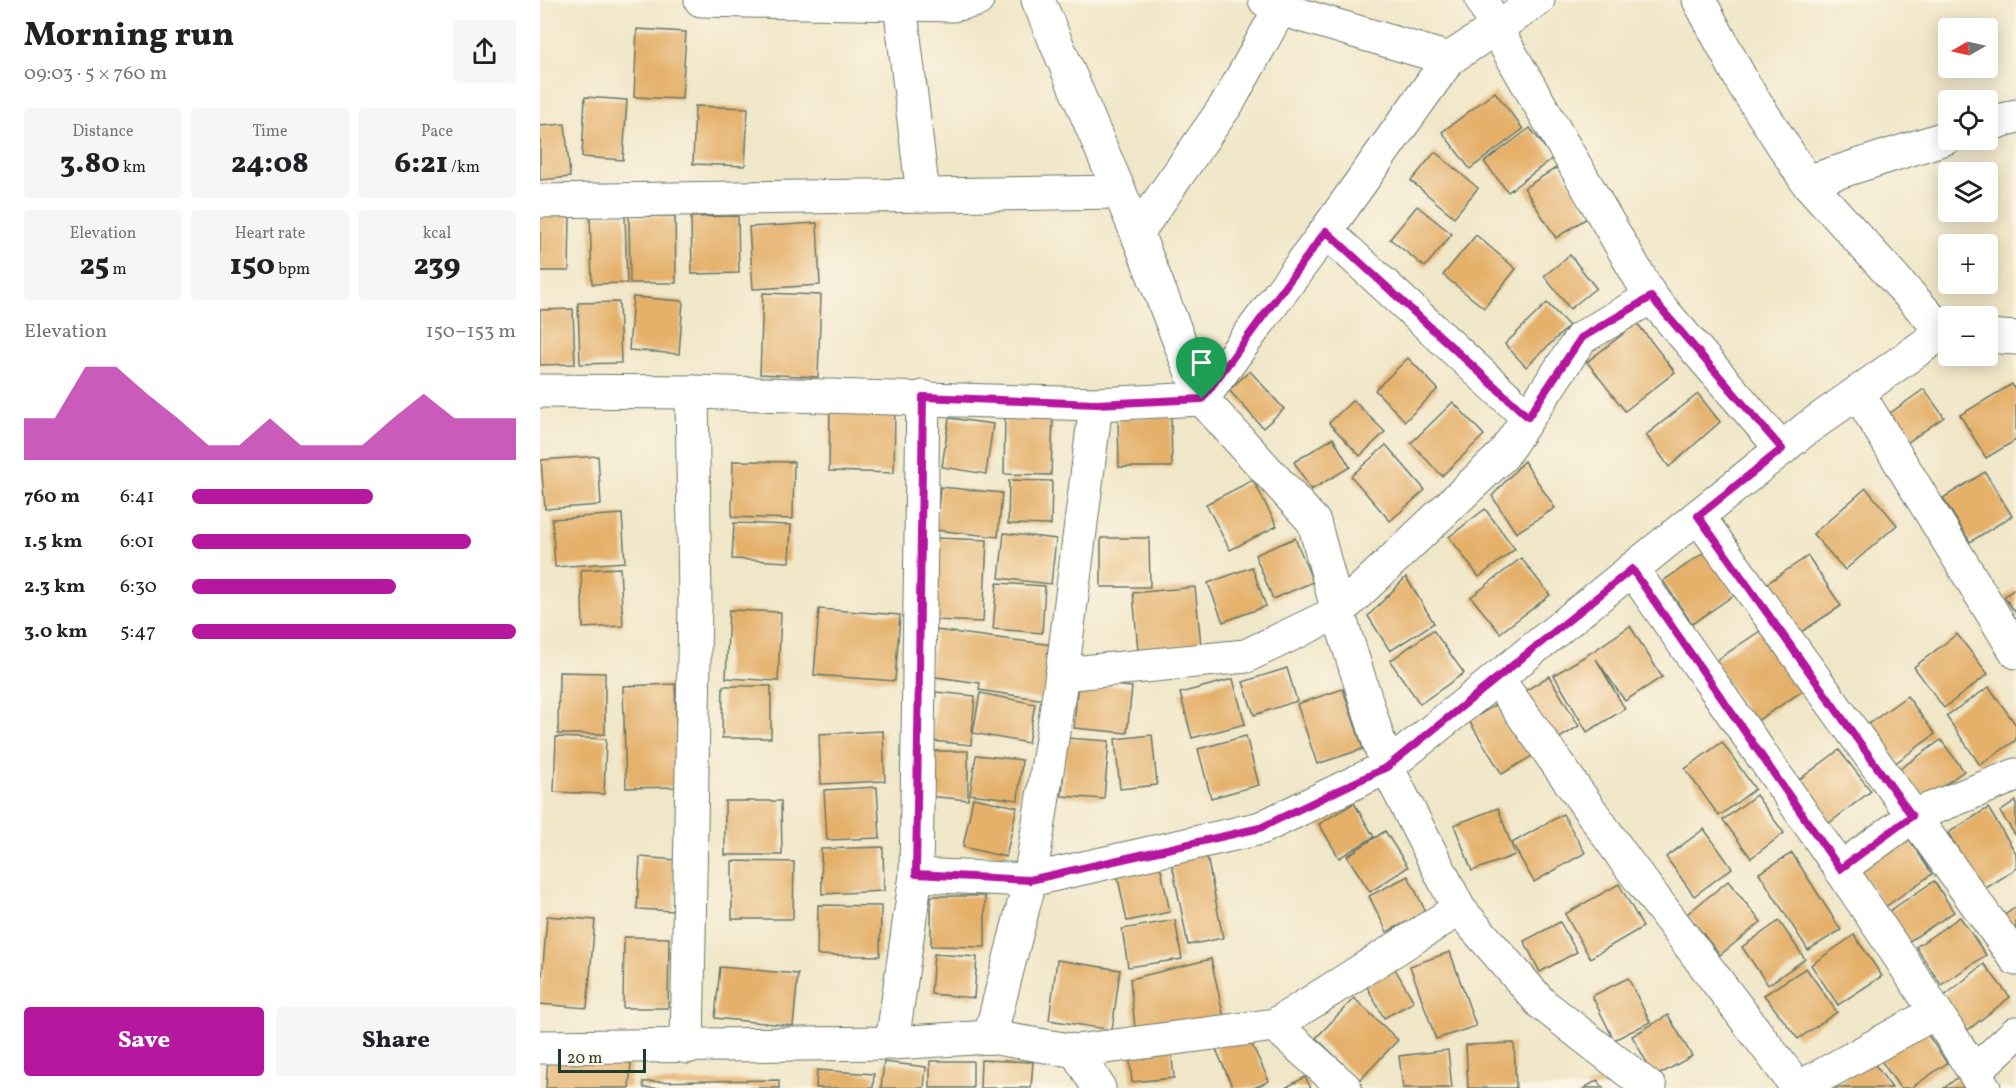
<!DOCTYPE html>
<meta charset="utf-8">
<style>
body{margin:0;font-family:Vollkorn,serif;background:#f6f6f6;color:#202124;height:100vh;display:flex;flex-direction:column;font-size:22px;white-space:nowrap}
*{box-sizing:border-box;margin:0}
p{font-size:20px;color:#757577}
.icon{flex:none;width:33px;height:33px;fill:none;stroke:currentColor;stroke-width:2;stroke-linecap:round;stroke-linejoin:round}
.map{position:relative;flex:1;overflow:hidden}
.details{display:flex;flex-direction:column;background:#fff;width:540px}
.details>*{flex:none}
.needle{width:39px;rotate:261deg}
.controls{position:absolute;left:1398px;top:18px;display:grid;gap:12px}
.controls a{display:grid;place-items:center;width:60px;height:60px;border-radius:6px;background:#fff;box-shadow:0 3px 15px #0003;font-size:30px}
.scale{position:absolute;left:18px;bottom:15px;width:88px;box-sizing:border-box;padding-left:6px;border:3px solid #1f3d34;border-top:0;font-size:16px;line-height:21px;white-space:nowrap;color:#1f3d34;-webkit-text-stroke:4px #fcf5e5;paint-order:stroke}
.pin{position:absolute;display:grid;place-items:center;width:51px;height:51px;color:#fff;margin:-62px -26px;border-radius:50% 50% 50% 0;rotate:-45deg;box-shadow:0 0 6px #0007}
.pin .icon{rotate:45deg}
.round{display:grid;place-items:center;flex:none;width:63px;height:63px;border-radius:6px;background:#f6f6f6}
.headline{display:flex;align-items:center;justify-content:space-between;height:102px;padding:0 24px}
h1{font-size:33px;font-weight:800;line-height:45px}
.metrics{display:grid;grid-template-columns:repeat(3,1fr);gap:9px;height:102px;padding:6px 24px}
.metrics div{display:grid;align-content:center;border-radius:6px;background:#f6f6f6;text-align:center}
.metrics b{font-size:30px;font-weight:800}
.metrics small{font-size:16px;font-weight:400}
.metrics p{font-size:16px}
.chart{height:168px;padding:12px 24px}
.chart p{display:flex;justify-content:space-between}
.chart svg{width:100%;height:108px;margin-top:6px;fill:#b5179e;opacity:.7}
.action{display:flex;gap:12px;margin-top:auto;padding:12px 24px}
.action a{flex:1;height:69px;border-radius:6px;background:#b5179e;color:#fff;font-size:24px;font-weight:800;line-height:69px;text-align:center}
.action a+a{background:#f6f6f6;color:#202124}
ul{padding:0 24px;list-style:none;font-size:20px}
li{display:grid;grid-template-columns:96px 72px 1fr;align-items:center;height:45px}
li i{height:15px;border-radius:8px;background:#b5179e}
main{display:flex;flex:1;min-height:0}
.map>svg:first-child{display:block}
</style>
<main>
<section class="details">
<div class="headline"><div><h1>Morning run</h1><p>09:03 · 5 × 760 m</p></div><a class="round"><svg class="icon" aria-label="share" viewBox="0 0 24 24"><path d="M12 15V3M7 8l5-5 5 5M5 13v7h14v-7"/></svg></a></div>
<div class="metrics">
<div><p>Distance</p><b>3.80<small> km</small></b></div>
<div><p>Time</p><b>24:08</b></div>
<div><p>Pace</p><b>6:21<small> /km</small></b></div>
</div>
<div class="metrics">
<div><p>Elevation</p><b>25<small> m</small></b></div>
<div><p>Heart rate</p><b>150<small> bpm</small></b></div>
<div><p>kcal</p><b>239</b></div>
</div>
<div class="chart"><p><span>Elevation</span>150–153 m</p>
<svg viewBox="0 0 160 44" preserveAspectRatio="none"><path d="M0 44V27L10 27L20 6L30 6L40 17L50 27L60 38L70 38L80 27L90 38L100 38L110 38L120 27L130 17L140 27L150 27L160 27V44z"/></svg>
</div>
<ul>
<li><b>760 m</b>6:41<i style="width:56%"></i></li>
<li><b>1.5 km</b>6:01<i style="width:86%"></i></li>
<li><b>2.3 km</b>6:30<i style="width:63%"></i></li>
<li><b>3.0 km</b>5:47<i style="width:100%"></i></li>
</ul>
<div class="action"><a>Save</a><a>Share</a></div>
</section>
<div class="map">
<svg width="1476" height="1088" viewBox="0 0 1476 1088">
<rect width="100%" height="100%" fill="#fcf5e5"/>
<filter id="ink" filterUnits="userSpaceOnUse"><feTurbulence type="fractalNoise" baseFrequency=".0167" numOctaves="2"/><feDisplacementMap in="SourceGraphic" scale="12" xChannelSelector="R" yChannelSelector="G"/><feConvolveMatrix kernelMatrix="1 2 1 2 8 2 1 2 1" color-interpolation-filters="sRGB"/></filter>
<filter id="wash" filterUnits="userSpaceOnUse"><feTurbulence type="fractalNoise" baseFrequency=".008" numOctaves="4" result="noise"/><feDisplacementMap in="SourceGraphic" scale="24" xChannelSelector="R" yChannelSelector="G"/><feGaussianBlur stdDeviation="1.35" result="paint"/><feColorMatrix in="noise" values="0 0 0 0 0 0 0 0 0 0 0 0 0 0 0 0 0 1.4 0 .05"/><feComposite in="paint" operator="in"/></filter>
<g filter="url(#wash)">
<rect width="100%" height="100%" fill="#f0e6c8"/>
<g id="blocks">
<g fill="#e4b06b">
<path d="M97,29L146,32L142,99L94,97Z"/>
<path d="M955,92L983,129L930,169L902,132Z"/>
<path d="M45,97L87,100L83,160L42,157Z"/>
<path d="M155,106L208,108L205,166L153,164Z"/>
<path d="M25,124L30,177L0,180V126Z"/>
<path d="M990,128L1013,158L968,192L944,162Z"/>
<path d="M895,152L938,188L914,217L871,181Z"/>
<path d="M1019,166L1050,216L1016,238L984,188Z"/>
<path d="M877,206L912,234L885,267L850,239Z"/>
<path d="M0,211H30L29,271H0Z"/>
<path d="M85,214L87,283L52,284L50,215Z"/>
<path d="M89,216H135L136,283H90Z"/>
<path d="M198,216L199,273L152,274L151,217Z"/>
<path d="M277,223L280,285L213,289L209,227Z"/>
<path d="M936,235L976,269L944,308L903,275Z"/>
<path d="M1030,255L1056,288L1030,309L1004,276Z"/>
<path d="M223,293L281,295L278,377L220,374Z"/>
<path d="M93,297L143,301L139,354L89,350Z"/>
<path d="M79,302L81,363L40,364L38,303Z"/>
<path d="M1007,303L1029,326L986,367L965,344Z"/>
<path d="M33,309L35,364L0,365V310Z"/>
<path d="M1097,323L1135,372L1085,411L1047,362Z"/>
<path d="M868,358L898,389L865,421L835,390Z"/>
<path d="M710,371L744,409L723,428L689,390Z"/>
<path d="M1472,384L1476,392V440L1446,458L1420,415Z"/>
<path d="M1384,389L1404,417L1358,449L1339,421Z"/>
<path d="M1158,394L1180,422L1129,467L1106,435Z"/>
<path d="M813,400L845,432L820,456L789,423Z"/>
<path d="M913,402L944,435L902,476L871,443Z"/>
<path d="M290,408L355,409L354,473L289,471Z"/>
<path d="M465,415L513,416L511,475L464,474Z"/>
<path d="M631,417L632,467H579L578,418Z"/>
<path d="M409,418L453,424L446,474L402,467Z"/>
<path d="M793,438L810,467L771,490L754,462Z"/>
<path d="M846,445L885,490L850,521L811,476Z"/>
<path d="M58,456L61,505L5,509L1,460Z"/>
<path d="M193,461L254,462L253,519L192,517Z"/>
<path d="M984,461L1015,508L976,533L952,496Z"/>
<path d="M1445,472L1472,516L1430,542L1403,498Z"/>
<path d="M469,480L512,481L511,525L468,524Z"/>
<path d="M713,480L737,526L690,550L666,504Z"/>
<path d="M400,487L462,493L458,537L396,530Z"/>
<path d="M1326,488L1357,525L1305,570L1273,534Z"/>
<path d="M945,509L975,549L939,577L909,537Z"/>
<path d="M82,514L85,562L15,567L12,519Z"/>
<path d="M194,523L251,525L249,562L192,559Z"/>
<path d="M464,533L516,539L511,584L459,578Z"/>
<path d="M396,538L447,540L443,622L393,620Z"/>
<path d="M561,538H609L610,587H561Z"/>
<path d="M755,538L773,582L733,599L715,555Z"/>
<path d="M1165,552L1194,595L1152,624L1123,581Z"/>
<path d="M1268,556L1301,606L1255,636L1223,586Z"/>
<path d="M981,558L1010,595L960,633L931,597Z"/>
<path d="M712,567L726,606L683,622L668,583Z"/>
<path d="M80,568L83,626L43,628L41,570Z"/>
<path d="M866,577L894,623L850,651L828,616Z"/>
<path d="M457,583L505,586L502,633L453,629Z"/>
<path d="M655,587L661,645L598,651L593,593Z"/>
<path d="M1476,588V613L1464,597Z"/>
<path d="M279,609L360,615L355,681L274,675Z"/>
<path d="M189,610L241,612L238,681L186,678Z"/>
<path d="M1090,626L1122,677L1085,701L1056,659L1085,709L1047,732L1014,675L1052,652Z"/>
<path d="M1223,629L1264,690L1214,723L1174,662Z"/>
<path d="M396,630L513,645L505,700L439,690L440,683L389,676Z"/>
<path d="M893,630L924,673L880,704L850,661Z"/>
<path d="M1417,634L1448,674L1404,708L1374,667Z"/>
<path d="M747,668L757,701L714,715L703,682Z"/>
<path d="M19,672L65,673V734H18Z"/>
<path d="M1009,676L1039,726L1015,741L985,691Z"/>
<path d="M693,679L705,724L652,738L640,693Z"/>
<path d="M538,681L592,687L587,733L534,728Z"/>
<path d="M135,684L138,787L86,788L83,686Z"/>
<path d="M183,686H231V738H182Z"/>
<path d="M1449,687L1476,725V740L1440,765L1406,716Z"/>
<path d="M803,689L823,749L777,764L757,704Z"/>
<path d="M396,692L435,696L431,745L392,741Z"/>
<path d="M440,693L495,704L488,743L433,733Z"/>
<path d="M1367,696L1395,734L1354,764L1326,726Z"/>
<path d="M965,699L997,753L962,774L929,721Z"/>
<path d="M343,731L345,781L281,784L279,734Z"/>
<path d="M612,735L617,785L580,789L575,739Z"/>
<path d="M706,736L719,785L671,798L658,749Z"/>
<path d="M16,737L66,739L64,794L14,792Z"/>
<path d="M526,738L569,741L564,799L522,796Z"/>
<path d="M1401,740L1424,771L1379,803L1357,771Z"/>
<path d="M1182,742L1215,789L1179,816L1145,769Z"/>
<path d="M1299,750L1331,791L1284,827L1252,785Z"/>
<path d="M391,751H428V800L388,796Z"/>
<path d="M436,755L482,760L478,800L430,794Z"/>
<path d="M337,787L340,838L287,840L284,790Z"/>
<path d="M1216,795L1244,833L1211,858L1183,820Z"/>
<path d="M433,798L477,807L466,857L423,847Z"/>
<path d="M185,801H241L242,855H185Z"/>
<path d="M1476,801V836L1460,812Z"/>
<path d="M814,803L834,837L799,858L779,824Z"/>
<path d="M958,808L975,855L932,871L914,825Z"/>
<path d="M1448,808L1476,853V869L1443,890L1408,833Z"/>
<path d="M1023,814L1045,853L994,882L972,843Z"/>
<path d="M1164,829L1192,868L1154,896L1126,857Z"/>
<path d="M845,831L868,867L830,892L807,856Z"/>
<path d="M1367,836L1392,874L1345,907L1319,869Z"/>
<path d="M665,846L683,938L648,945L630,853Z"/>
<path d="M343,847L344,891L282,894L281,849Z"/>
<path d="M1252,853L1301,930L1268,950L1219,873Z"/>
<path d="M100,857L136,860L134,911L97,909Z"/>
<path d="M619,860L630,912L587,921L576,869Z"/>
<path d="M192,861L254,862L253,919H192Z"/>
<path d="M868,876L886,912L847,932L829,896Z"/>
<path d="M1188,881L1221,922L1180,955L1147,914Z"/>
<path d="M1394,881L1414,912L1365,944L1345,914Z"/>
<path d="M1079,884L1103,927L1050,958L1025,914Z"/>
<path d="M391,896H445V947L391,946Z"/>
<path d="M278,905L341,906L340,956L277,955Z"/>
<path d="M1476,907V936L1462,917Z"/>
<path d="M7,916L55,920L47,1008L0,1004Z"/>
<path d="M1420,917L1446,955L1401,985L1376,947Z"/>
<path d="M635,920L642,959L588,967L582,929Z"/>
<path d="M1239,921L1265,959L1228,985L1202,947Z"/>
<path d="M1020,922L1037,952L1000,972L984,941Z"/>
<path d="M1314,935L1342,976L1298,1005L1271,965Z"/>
<path d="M84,937L129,938L128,1008H83Z"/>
<path d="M910,952L936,1026L896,1039L870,966Z"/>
<path d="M394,954L437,957L434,998L391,994Z"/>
<path d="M671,959L684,1018L595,1028L590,979Z"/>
<path d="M517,960L580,970L572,1030L509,1020Z"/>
<path d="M1444,964L1470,997L1428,1030L1402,998Z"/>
<path d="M180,967L258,974L253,1026L175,1018Z"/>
<path d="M1266,968L1297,1012L1258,1039L1224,995Z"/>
<path d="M855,969L874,1002L844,1018L826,985Z"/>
<path d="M1088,978L1110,1022L1074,1040L1052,996Z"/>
<path d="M814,998L858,1040L820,1080L776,1038Z"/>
<path d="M1128,1015L1152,1056L1115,1077L1092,1036Z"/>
<path d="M1381,1025L1407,1063L1371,1088H1360L1337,1055Z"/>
<path d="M706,1032L729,1081L714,1088H693L675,1047Z"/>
<path d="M974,1043L976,1088H928L926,1045Z"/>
<path d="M631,1047L634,1078L592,1082L589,1051Z"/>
<path d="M908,1050L912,1088H863L859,1056Z"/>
<path d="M8,1058L91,1063L89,1088H6Z"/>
<path d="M1331,1059L1352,1088H1293Z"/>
<path d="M441,1060L493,1062L491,1088H440Z"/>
<rect x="390" y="1061" width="43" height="27"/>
<path d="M344,1062L386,1067L384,1088H341Z"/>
<path d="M277,1070L334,1074L333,1088H276Z"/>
<path d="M1421,1075L1430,1088H1404Z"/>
<path d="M765,1077L771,1088H745Z"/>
<path d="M239,1080V1088H104L103,1082Z"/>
<path d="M1058,1080L1063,1088H1044Z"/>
</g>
</g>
</g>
<g filter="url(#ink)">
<use href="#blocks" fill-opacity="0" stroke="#687868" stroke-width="1.5"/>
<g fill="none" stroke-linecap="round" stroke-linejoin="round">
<g stroke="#687868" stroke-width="35">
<g id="minor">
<path d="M161,0L412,5L437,0"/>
<path d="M498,0L597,233L662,399L774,522L798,612L847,767L919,909L1001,1003L1110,1088"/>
<path d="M942,0L955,27L1111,297L1242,449"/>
<path d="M1159,0L1204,85L1267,182L1403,332"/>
<path d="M360,4L383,195"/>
<path d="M740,9L909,59"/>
<path d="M1448,125L1476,116"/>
<path d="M1267,182L1408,137"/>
<path d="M0,201L580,192"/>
<path d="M786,231L988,417"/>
<path d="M597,233L689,101L740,9L725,0"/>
<path d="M1448,336L1476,338"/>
<path d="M0,391L152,392L556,404L662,399"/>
<path d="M1318,393L1476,652"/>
<path d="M662,399L786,231L909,59L998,0"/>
<path d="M1158,516L1476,959"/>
<path d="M1092,569C1211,741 1334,911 1444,1088"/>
<path d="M522,674L706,656L798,612L963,455L1041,338L1111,297"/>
<path d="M957,678L1086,861L1258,1088"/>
<path d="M1300,869L1373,816L1476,775"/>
<path d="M376,875L490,880L721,828L847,767L1266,429L1403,332L1408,333"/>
<path d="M735,1025L805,1088"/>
<path d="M450,1037L490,880L522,674L556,404"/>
<path d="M352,1043L376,875L383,397"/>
<path d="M0,1047L352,1043L450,1037L536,1051L735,1025L919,909"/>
<path d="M147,1047L155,603L152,392"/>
<path d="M536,1051L559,1088"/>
<path d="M1434,1072L1476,1033"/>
<path d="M1259,1088L1396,1012"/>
</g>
</g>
<use href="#minor" stroke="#fff" stroke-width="33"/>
</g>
</g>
<g fill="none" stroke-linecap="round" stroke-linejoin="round" filter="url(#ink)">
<g stroke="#fff" stroke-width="12">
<path id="route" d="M786,231L988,417L1041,338L1111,297L1242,449L1158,516L1372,816L1300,869L1092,569L847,767L720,828L490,880L376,874L383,397L556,404L662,399Z"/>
</g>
<use href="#route" stroke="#b5179e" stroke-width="8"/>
</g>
</svg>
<div class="controls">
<a><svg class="needle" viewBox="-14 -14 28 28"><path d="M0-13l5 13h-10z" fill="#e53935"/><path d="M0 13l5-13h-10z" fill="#757577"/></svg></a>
<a><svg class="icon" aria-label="locate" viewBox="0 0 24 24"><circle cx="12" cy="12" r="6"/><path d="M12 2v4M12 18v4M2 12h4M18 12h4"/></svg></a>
<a><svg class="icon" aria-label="layers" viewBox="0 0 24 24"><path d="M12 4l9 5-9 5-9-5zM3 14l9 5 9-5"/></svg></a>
<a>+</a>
<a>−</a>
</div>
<div class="scale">20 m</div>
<div class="pin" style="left:662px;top:399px;background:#1e9e55"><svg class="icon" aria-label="arrive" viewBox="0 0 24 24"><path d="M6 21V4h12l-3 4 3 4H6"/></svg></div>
</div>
</main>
